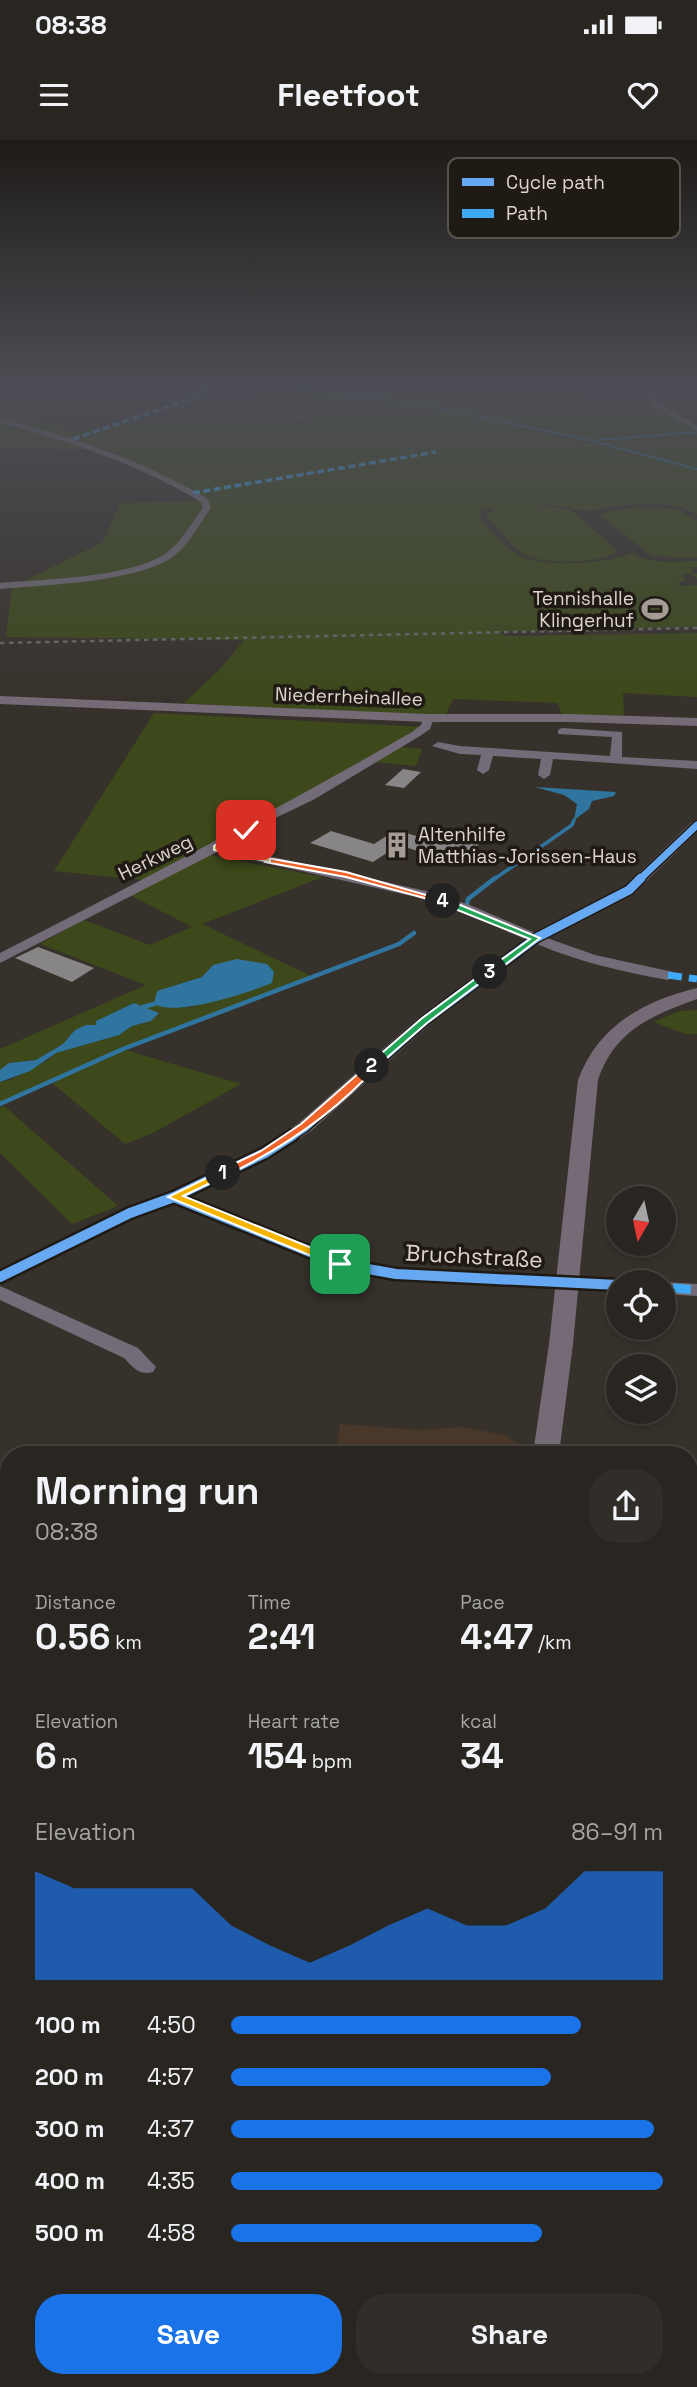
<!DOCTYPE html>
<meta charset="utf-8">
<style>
body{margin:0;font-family:"Space Grotesk",sans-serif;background:#312d29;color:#f1f3f6;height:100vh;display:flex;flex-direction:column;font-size:26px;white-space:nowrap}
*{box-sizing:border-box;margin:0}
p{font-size:23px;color:#a5a5a5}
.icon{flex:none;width:38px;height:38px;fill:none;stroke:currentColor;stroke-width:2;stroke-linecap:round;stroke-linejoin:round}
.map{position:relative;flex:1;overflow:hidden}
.sheet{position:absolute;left:0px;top:1306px;width:698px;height:942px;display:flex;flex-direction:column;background:#292520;border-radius:28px 28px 0 0;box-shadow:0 4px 10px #0003,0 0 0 2px #45423e}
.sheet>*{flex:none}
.needle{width:46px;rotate:189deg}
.fabs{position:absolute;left:606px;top:1046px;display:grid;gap:14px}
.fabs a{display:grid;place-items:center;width:70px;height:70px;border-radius:50%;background:#292520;box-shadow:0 4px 10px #0003,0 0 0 2px #45423e;font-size:35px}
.pin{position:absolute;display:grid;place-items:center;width:60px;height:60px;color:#fff;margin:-30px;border-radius:14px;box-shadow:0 4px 10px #0006}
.km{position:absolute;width:35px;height:35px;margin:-18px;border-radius:50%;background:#222;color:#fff;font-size:19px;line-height:35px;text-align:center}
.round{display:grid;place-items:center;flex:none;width:74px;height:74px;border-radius:28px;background:#312d29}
.headline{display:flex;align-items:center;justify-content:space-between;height:119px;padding:0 35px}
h1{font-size:38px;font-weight:700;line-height:52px}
.stats{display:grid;grid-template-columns:repeat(3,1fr);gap:10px;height:119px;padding:7px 35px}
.stats div{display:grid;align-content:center}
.stats b{font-size:35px;font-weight:700}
.stats small{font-size:19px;font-weight:400}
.stats p{font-size:19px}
.chart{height:196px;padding:14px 35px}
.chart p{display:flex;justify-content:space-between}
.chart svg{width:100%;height:126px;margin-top:7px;fill:#1a73e8;opacity:.7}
.primary-button{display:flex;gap:14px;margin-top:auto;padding:14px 35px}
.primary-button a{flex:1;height:80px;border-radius:28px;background:#1a73e8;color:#fff;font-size:28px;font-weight:700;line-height:80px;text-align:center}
.primary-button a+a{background:#312d29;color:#f1f3f6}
ul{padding:0 35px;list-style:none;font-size:23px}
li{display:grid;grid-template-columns:112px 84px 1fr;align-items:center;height:52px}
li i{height:18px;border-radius:9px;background:#1a73e8}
.status{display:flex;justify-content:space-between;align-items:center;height:49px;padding:0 35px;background:#292520;direction:ltr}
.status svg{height:19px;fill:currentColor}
header{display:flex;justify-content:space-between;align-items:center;height:91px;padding:0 35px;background:#292520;font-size:32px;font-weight:700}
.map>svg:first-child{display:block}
</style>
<div class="status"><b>08:38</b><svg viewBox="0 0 49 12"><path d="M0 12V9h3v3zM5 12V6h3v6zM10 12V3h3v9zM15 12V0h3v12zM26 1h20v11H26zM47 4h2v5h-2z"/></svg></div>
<header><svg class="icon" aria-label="menu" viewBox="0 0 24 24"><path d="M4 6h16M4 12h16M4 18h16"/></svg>Fleetfoot<svg class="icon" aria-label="heart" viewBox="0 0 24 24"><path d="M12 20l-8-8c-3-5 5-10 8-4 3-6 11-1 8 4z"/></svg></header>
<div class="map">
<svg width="697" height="2247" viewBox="0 0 697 2247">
<rect width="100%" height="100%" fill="#37312b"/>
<path fill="#49382a" d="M340,1284L423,1290L461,1287L505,1295L520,1306L518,1314H336Z"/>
<g fill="#3d491a" fill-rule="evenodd">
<path d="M248,247H641L643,252L615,251L568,255L583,271L652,263L697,291V328L531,286L506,284L677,323L697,330V375C675,359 636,364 611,367C602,368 592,371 583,370C566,368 552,364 534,364L571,370L615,408L616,413C597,423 543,425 524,414C510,405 497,387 485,375L496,368L525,364L481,370L480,379C492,390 506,409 520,416C548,429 606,423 633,413C650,425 676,422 697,421V427L687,428L692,429V433H697V439L691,433L682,436L685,441L678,442L681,446L697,445V487L500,492L504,496L697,493V557L623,553L624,575H562L558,563L453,559L446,574L348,573L184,563L219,530L244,500L6,497L12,447L103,402L120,363L203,361L195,353L108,310L0,308V262L44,265L8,277L95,292L115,286L220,277L322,286L268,274L223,272L270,249Z"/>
<path d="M639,367L678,369L697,381V418L652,416L599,375L607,371Z"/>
<path d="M154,573L424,587L306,656L259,676L217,703L142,740L54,731Z"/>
<path d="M397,607L422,609L416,626L375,622Z"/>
<path d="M208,715L323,737L202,784L313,837L122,909L241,944L151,994L125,1004L51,942L84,926L0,963V942L10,940L47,921L56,913L119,895L132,886L151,881L159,874L134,863L101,879L96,885L75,890L63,904L36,920L10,923L0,930V909L146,845L40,804L84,780L150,805L192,787L128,754ZM213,825L217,859L188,868L157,851L202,837Z"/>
<path d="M697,870V894H685L654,882L679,871Z"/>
<path d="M4,966L118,1066L72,1084L0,1013V968Z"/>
<path d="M9,1447V1511L0,1507V1456Z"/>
</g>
<g fill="#2f759f">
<path d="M535,647L616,652L614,656L592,661L589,669L574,680L577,664L564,655Z"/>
<path d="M237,819L267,824L274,832L272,843C247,853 177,877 154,864L157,851L202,837L213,825Z"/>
<path d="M134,863L159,873L151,881L132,886L119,895L56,913L30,931L0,942V930L9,923L36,920L63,904L75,890L86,885H96V881Z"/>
</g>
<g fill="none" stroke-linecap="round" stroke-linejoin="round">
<g stroke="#2f759f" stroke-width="2">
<path d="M271,247L410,262L588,300L697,329"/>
<path d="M598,300L697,292"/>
</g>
<path stroke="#2f759f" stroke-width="3.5" d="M493,740L572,685L574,680"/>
<g stroke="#2f759f" stroke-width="4.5">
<path d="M467,764L468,759L495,738"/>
<path d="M143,867L154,864"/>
<path d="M0,964L123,909L399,804L414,793"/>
</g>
</g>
<g fill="#888586">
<path d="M403,629L421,632L404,648L385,645Z"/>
<path d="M472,689L494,695L453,721L401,706L402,703L373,722L310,703L331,691L374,704L396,690L447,705Z"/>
<path d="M38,807L94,828L72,842L15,818Z"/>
</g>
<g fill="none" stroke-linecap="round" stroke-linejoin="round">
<g fill="#736c78" fill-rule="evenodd">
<path d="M639,247H646L660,262L697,286V291L654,266Z"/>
<path d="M691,254H697V258L689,257Z"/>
<path d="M0,279C73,297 143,320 208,359L211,368C200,383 190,403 175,415C143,442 43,445 0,449V443C44,439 128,438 165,414C181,403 191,383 203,368L201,362C138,324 71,302 0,283Z"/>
<path d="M428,575L434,578L430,589L420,596L313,660L269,681L228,707L426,751L470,765L535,793L624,747L692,682L697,681V692L634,753L547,798L595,815L673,832L676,835L668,840C623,832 579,822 537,804L430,884L311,991L271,1017L189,1057L345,1119L396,1128L618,1139L626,1143H618V1151L396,1140L340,1130L174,1063L137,1077L0,1143V1129L123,1069L168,1053L259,1009L299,983L418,878L525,799L460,771L416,757L217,712L0,823V813C139,742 277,670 412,592L421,585L424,576Z"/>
<path d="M562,588L622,592V617L697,621V629L553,619L550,635L544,639L538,635L541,619L493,616L489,630L483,634L477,630L481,615L460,614L432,606L438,602L460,606L610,616L612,597L558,594V590Z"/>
<path d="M663,1142L697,1144V1156L663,1154V1143H660Z"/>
<path d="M0,1146L138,1208L156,1227L153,1232C139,1236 133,1227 124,1218L0,1160Z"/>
<path d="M0,1353L9,1356V1373L0,1370Z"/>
<path d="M9,1585V1614L0,1617V1588Z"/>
<path d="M690,1685L697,1686V1710L690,1709Z"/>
<path d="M0,1958L9,1960V1990L0,1988Z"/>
</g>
<g fill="#756b77" fill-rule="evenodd">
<path d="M0,556L428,574H570L697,578V586L570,582H428L0,564Z"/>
<path d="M697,848V859C651,876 615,890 598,940L573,1204L559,1314H533L549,1204L578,940C598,886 643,861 697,848Z"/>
<path d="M514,2238H556L557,2247H515Z"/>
</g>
<path stroke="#6d676b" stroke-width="2.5" stroke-dasharray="4.5 4.5" stroke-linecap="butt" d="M0,503L697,488"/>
<g stroke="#3fa9f5" stroke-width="3.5" stroke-dasharray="7 3.5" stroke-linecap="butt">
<path d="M73,299L185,261L212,247"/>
<path d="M193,353L436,312"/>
</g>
<path stroke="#3fa9f5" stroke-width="7" stroke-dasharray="14 7" stroke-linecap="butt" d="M668,835L697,839"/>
<path stroke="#3fa9f5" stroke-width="9" stroke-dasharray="18 9" stroke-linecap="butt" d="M673,1148L697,1150"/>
<g stroke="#201a15" stroke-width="10">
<path id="cycleway-far2" d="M639,740L697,685"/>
</g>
<g stroke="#201a15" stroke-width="12">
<path id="cycleway-far1" d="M290,997L305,987L424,881L536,798L629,750L641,738"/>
</g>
<g stroke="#201a15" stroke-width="15">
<g id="cycleway">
<path d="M174,1057L340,1124L396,1134L618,1145"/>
<path d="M0,1137L130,1073L174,1057L265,1013L293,995"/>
</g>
</g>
<use href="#cycleway-far2" stroke="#66a8f1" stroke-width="7"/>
<use href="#cycleway-far1" stroke="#66a8f1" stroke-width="9"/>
<use href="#cycleway" stroke="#66a8f1" stroke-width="10"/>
</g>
<linearGradient id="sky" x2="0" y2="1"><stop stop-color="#1e1b18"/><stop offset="0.44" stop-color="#4d4e55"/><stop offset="1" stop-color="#4d4e55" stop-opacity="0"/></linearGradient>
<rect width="697" height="562" fill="url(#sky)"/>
<path fill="#f5b400" stroke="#fff" stroke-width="2" d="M223,1030L227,1031V1035L183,1056L344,1121V1126H336L168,1057Z"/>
<path fill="#f0652b" stroke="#fff" stroke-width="2" d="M369,924L377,926C335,973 283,1008 227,1035H219V1031L261,1011L301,984Z"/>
<path fill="#22a559" stroke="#fff" stroke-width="2" d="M487,830L494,832L427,883L375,928H369V924L421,879Z"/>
<path fill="#22a559" stroke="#fff" stroke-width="2" d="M440,759H446L540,798L493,834H487V830L530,799L440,763Z"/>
<path fill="#f0652b" stroke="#fff" stroke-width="2" d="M267,718L346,732L447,761L443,763L346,737L265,722Z"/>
<path fill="#f5b400" stroke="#fff" stroke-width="2" d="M243,688L250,690L223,707L270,719V722L214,710V706Z"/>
<defs>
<g id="stadium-bare" transform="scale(2.1)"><path d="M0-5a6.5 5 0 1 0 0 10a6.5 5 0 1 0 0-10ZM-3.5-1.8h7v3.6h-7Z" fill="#a39b94" stroke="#201a15" stroke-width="2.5" paint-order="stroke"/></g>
<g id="building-bare" transform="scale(2.1)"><path d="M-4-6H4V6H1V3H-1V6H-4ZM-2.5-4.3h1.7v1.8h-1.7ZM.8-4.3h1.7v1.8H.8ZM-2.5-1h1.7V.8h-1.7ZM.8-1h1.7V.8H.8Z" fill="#a39b94" stroke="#201a15" stroke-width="2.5" paint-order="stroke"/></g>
</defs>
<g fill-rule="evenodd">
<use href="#stadium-bare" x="655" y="469"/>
<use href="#building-bare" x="397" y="705"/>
</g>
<g text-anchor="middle" stroke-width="7" stroke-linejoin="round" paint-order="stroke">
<g font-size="19" fill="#ddd4cd" stroke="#201a15" text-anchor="end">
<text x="634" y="465">Tennishalle<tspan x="634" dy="22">Klingerhuf</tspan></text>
<text x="418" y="701" text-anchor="start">Altenhilfe<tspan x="418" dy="22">Matthias-Jorissen-Haus</tspan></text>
</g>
<g font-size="19" fill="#ddd4cd" stroke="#201a15">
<text transform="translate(349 556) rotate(2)" y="7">Niederrheinallee</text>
<text transform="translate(155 717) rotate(-26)" y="7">Herkweg</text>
</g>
<g font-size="23" fill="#ddd4cd" stroke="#201a15">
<text transform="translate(474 1116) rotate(3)" y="8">Bruchstraße</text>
</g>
</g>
<rect x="448" y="18" width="232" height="80" rx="10" fill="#201a15" stroke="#59524c" stroke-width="2"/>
<rect x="462" y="38" width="32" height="8" fill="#66a8f1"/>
<rect x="462" y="69" width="32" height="9" fill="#3fa9f5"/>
<g font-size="19" fill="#ddd4cd">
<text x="506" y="49">Cycle path</text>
<text x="506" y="80">Path</text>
</g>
</svg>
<div class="fabs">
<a><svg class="needle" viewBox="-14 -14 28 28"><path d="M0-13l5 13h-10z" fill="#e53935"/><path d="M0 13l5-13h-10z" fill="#a5a5a5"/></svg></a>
<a><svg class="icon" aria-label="locate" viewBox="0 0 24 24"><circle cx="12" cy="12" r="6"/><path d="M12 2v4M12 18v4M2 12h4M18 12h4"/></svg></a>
<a><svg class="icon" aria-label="layers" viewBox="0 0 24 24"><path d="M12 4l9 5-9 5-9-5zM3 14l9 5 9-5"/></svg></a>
</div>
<div class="pin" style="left:340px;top:1124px;background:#1e9e55"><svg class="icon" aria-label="arrive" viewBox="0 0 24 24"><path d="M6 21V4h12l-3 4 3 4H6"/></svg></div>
<div class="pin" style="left:246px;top:690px;background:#d93025"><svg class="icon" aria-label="check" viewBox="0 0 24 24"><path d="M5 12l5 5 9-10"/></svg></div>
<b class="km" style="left:223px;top:1033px">1</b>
<b class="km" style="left:372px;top:926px">2</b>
<b class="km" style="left:490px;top:832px">3</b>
<b class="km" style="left:443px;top:761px">4</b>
<section class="sheet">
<div class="headline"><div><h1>Morning run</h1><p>08:38</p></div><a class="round"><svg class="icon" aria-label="share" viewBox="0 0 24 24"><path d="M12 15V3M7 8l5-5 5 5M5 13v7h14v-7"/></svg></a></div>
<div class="stats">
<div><p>Distance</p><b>0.56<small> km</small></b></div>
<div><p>Time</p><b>2:41</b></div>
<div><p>Pace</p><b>4:47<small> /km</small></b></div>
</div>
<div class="stats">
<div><p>Elevation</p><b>6<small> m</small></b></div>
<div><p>Heart rate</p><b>154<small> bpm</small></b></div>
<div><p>kcal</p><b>34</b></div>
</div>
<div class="chart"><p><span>Elevation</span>86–91 m</p>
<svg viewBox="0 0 160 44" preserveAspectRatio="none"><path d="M0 44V6L10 12L20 12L30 12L40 12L50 25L60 32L70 38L80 32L90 25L100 19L110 25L120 25L130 19L140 6L150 6L160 6V44z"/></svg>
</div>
<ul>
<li><b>100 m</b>4:50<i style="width:81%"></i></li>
<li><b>200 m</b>4:57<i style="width:74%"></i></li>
<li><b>300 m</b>4:37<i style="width:98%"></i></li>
<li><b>400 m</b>4:35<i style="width:100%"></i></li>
<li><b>500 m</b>4:58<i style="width:72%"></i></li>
</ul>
<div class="primary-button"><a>Save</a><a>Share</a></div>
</section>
</div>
